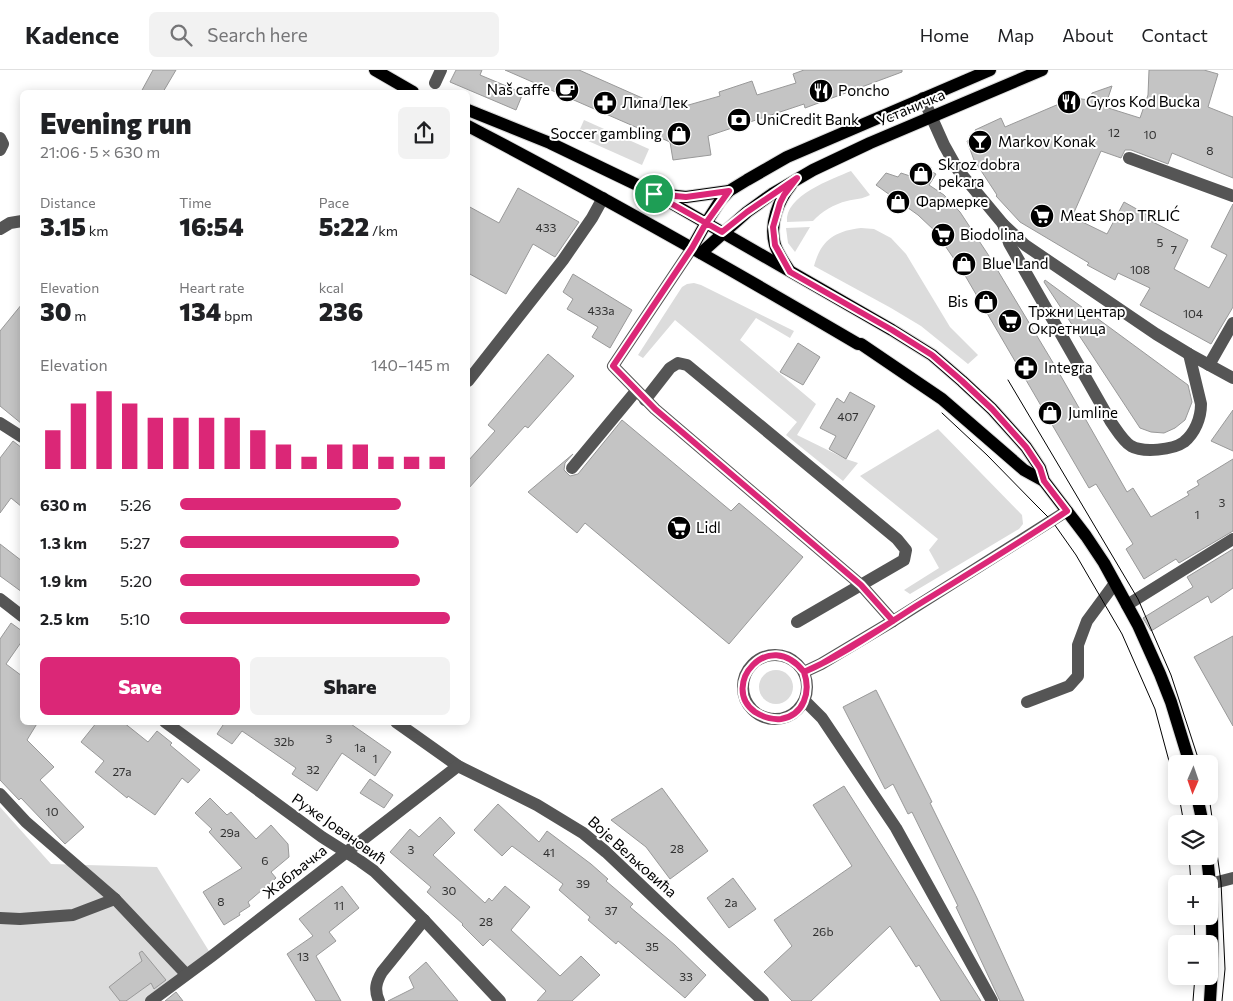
<!DOCTYPE html>
<meta charset="utf-8">
<style>
body{margin:0;font-family:Commissioner,sans-serif;background:#f2f2f2;color:#202124;height:100vh;display:flex;flex-direction:column;font-size:19px;white-space:nowrap}
*{box-sizing:border-box;margin:0}
p{font-size:16px;color:#757577}
.icon{flex:none;width:28px;height:28px;fill:none;stroke:currentColor;stroke-width:2;stroke-linecap:round;stroke-linejoin:round}
.map{position:relative;flex:1;overflow:hidden}
.drawer{position:absolute;left:20px;top:20px;width:450px;height:635px;display:flex;flex-direction:column;background:#fff;border-radius:8px;box-shadow:0 2px 12px #0003}
.drawer>*{flex:none}
.needle{width:32px;rotate:182deg}
.buttons{position:absolute;left:1168px;top:685px;display:grid;gap:10px}
.buttons a{display:grid;place-items:center;width:50px;height:50px;border-radius:8px;background:#fff;box-shadow:0 2px 12px #0003;font-size:25px}
.pin{position:absolute;display:grid;place-items:center;width:42px;height:42px;color:#fff;margin:-21px;border:2px solid #fff;border-radius:50%;box-shadow:0 1px 5px #0007}
.round{display:grid;place-items:center;flex:none;width:52px;height:52px;border-radius:8px;background:#f2f2f2}
.headline{display:flex;align-items:center;justify-content:space-between;height:85px;padding:0 20px}
h1{font-size:28px;font-weight:800;line-height:38px}
.metrics{display:grid;grid-template-columns:repeat(3,1fr);gap:8px;height:85px;padding:5px 20px}
.metrics div{display:grid;align-content:center}
.metrics b{font-size:25px;font-weight:800}
.metrics small{font-size:14px;font-weight:400}
.metrics p{font-size:14px}
.chart{height:140px;padding:10px 20px}
.chart p{display:flex;justify-content:space-between}
.chart svg{width:100%;height:90px;margin-top:5px;stroke:#db2777;stroke-width:6}
.action{display:flex;gap:10px;margin-top:auto;padding:10px 20px}
.action a{flex:1;height:58px;border-radius:8px;background:#db2777;color:#fff;font-size:20px;font-weight:800;line-height:58px;text-align:center}
.action a+a{background:#f2f2f2;color:#202124}
ul{padding:0 20px;list-style:none;font-size:16px}
li{display:grid;grid-template-columns:80px 60px 1fr;align-items:center;height:38px}
li i{height:12px;border-radius:6px;background:#db2777}
header{display:flex;align-items:center;gap:30px;box-sizing:border-box;height:70px;padding:0 25px;background:#fff;border-bottom:1px solid #e0e0e0}
header strong{font-size:24px}
nav{display:flex;gap:28px;margin-inline-start:auto;font-size:18px}
.search{width:350px;height:45px;background:#f2f2f2;display:flex;align-items:center;gap:12px;box-sizing:border-box;padding:0 18px;border-radius:8px;color:#757577;font-size:19px}
.map>svg:first-child{display:block}
</style>
<header>
<strong>Kadence</strong>
<div class="search"><svg class="icon" aria-label="search" viewBox="0 0 24 24"><circle cx="10" cy="10" r="6"/><path d="M15 15l6 6"/></svg>Search here</div>
<nav><a>Home</a><a>Map</a><a>About</a><a>Contact</a></nav>
</header>
<div class="map">
<svg width="1233" height="931" viewBox="0 0 1233 931">
<rect width="100%" height="100%" fill="#fff"/>
<g fill="#dcdcdc">
<path d="M584,50L649,79L642,95L577,66Z"/>
<path d="M851,101L870,125C863,129 855,129 847,131C834,134 821,142 813,151L787,152C784,126 832,109 851,101Z"/>
<path d="M810,157L795,182L788,173L786,158Z"/>
<path d="M861,158L874,159L891,168L906,184L950,257L978,285L968,294L921,256L891,238L814,196C821,170 835,161 861,158Z"/>
<path d="M694,213L701,215L794,261L790,268L756,248L740,270L816,334L797,365L846,389L858,393L843,411L786,365L797,352L675,250L643,288L638,285L682,217L687,214Z"/>
<path d="M938,359L1022,445L1023,454L1019,459L910,524L904,520L939,498L929,480L938,469L860,406Z"/>
<circle cx="776" cy="617" r="17"/>
<path d="M0,737L51,794L157,797L212,886L151,931H0Z"/>
</g>
<g fill="#c4c4c4" stroke="#999">
<path d="M153,0H176L163,22H141Z"/>
<path d="M456,0H482L480,5L523,23L516,40L450,12Z"/>
<path d="M505,0H579L658,35L662,26L685,36L720,26L719,22L752,11L757,25L796,13L793,4L804,0H902V2L805,38L804,34L708,66L711,85L673,90L670,72Z"/>
<path d="M1149,0H1204L1218,4L1208,37L1233,47V108L1172,83L1168,94L1131,80H1125L1121,88L1101,81L1072,147L1107,164L1124,132L1151,147L1149,150L1188,170L1174,199L1209,218L1227,185L1211,177L1233,134V237L1211,274L1140,235L1150,218L1118,203L1115,210L1087,195L1089,193L1020,152L996,126L997,125L974,90L967,71L978,67L975,60L1001,48L1005,57L1073,28L1090,30L1092,23L1112,16L1105,37L1140,48L1148,25Z"/>
<path d="M920,95L936,104L929,115L944,125L960,142L989,186L1058,301L1127,422L1133,418L1151,447L1189,425L1187,422L1199,415L1197,411L1233,389V461L1179,493L1176,489L1144,509L1126,479L1133,474L1096,414L1089,418L963,202L935,161L918,145L876,115L886,103L898,107L901,103L913,107Z"/>
<path d="M518,118L579,152L555,187L533,174L506,224L468,203V136L499,153Z"/>
<path d="M573,204L632,240L610,278L592,267L598,257L567,239L573,229L563,222Z"/>
<path d="M1045,210L1188,315L1192,332L1185,350L1175,358L1164,363L1151,362L1140,358L1044,212Z"/>
<path d="M22,234V354L0,336V261Z"/>
<path d="M798,273L820,287L803,315L780,302Z"/>
<path d="M548,284L574,306L528,358L525,356L468,419V391L495,361L488,355Z"/>
<path d="M850,322L875,336L846,389L829,379L836,366L820,358L837,328L844,333Z"/>
<path d="M1233,340V381L1211,371Z"/>
<path d="M622,350L731,441L739,433L803,487L729,574L585,453L577,463L528,422L573,384L565,393L564,400L570,406L578,404Z"/>
<path d="M13,371L22,378V437L11,428L0,443V388Z"/>
<path d="M0,474L22,491V522L0,506Z"/>
<path d="M1233,479V518L1211,533L1208,526L1151,561L1143,548L1193,517L1187,507Z"/>
<path d="M11,553L22,561V571L6,594L22,606V652H38L27,670L54,697L40,710L84,757L65,774L21,728L19,730L0,710V569Z"/>
<path d="M1233,566V656L1194,587Z"/>
<path d="M876,620L932,732L930,733L977,828L1024,931H1000L956,837L958,836L912,742L908,744L893,714L885,719L843,637Z"/>
<path d="M97,652H123L148,672L157,661L172,673L170,675L200,700L188,713L182,708L155,745L128,726L127,728L95,702L104,691L81,672Z"/>
<path d="M225,652H348L391,682L375,706L342,683L317,721L292,704L296,698L242,661L232,674L217,664Z"/>
<path d="M370,709L393,725L384,738L360,723Z"/>
<path d="M844,716L981,931H941L919,895L916,897L890,856L811,931H792L764,902L792,876L774,850L852,796L813,735Z"/>
<path d="M662,718L708,781L670,809L646,777L611,750Z"/>
<path d="M210,728L227,745L231,742L256,769L271,755L288,774L289,787L271,802L276,808L248,832L250,836L239,843L240,845L224,855L203,822L242,798L209,762L212,759L195,743Z"/>
<path d="M498,734L539,772L547,761L591,794L608,809L606,811L633,834L630,837L675,875L706,905L685,928L618,871L616,874L588,850L590,847L559,820L563,814L512,776L502,786L474,760Z"/>
<path d="M440,747L455,763L433,785L485,833L489,828L492,831L505,816L530,837L511,860L560,906L581,886L600,905L572,931H537L546,921L490,869L483,876L462,855L463,854L427,822L431,817L390,782L410,759L419,767Z"/>
<path d="M733,808L756,839L729,858L707,828Z"/>
<path d="M342,816L359,838L329,862L336,871L316,886L341,931H316L287,884L313,866L299,849Z"/>
<path d="M142,881L166,910L154,919L151,913L126,931H120L109,917L142,891L139,883Z"/>
<path d="M426,892L458,931H388L414,918L409,907Z"/>
<path d="M176,922L183,931H165Z"/>
</g>
<g fill="none" stroke-linecap="round" stroke-linejoin="round">
<g stroke="#dbdbdb" stroke-width="14">
<g id="major">
<path d="M375,0L413,22"/>
<path d="M468,40L550,73L654,123L892,260L932,285L962,311L992,339L1026,377L1040,398L1044,411L1086,466L1104,493L1138,555L1160,604L1171,632L1190,694"/>
<path d="M468,56C600,125 729,198 858,274H861L942,329L1024,400L1044,411"/>
<path d="M660,124L686,127L729,121"/>
<path d="M692,178L706,153L720,131L729,121L747,110L787,87L990,0"/>
<path d="M701,183L747,142L772,124L813,100L870,73L1042,0"/>
<path d="M789,200C784,192 778,184 775,175C769,154 778,131 791,115"/>
<path d="M1197,726L1203,754"/>
<path d="M1207,786C1213,835 1214,882 1210,931"/>
</g>
</g>
<g stroke="#555" stroke-width="12">
<path d="M435,13L441,0"/>
<path d="M923,28L944,75L958,100L1003,154L1025,175L1156,264L1189,284L1233,308"/>
<path d="M0,68L3,74L0,80"/>
<path d="M1129,88L1233,126"/>
<path d="M1003,154L1009,173L1111,352C1116,359 1123,371 1131,376C1143,383 1173,380 1184,372C1195,363 1201,348 1201,334L1189,284"/>
<path d="M0,159L10,153L22,151"/>
<path d="M692,178L613,296L655,339L861,515L893,551"/>
<path d="M1209,295L1233,253"/>
<path d="M468,311L563,190L592,148L603,128"/>
<path d="M645,330L670,298L678,293L687,295L897,469L906,480L904,490L797,552"/>
<path d="M0,353L22,367"/>
<path d="M572,398L636,321"/>
<path d="M0,529L22,546"/>
<path d="M1127,535L1233,469"/>
<circle cx="775" cy="617" r="32"/>
<path d="M804,602L821,594L893,551L1067,441"/>
<path d="M805,631L822,648L896,758L992,931"/>
<path d="M1027,632L1069,616L1078,606V575L1087,551L1115,513"/>
<path d="M165,652L322,767L360,791L374,801L424,850L500,931"/>
<path d="M396,652L458,696L537,735L583,763L606,782L763,931"/>
<path d="M0,724L26,752L115,829L186,904"/>
<path d="M1210,814L1233,808"/>
<path d="M0,848L20,849L73,845L115,829"/>
<path d="M151,931L212,886L458,696"/>
<path d="M379,931C374,920 376,912 382,902L424,850"/>
</g>
<use href="#major" stroke="#000" stroke-width="12"/>
<g stroke="#000" stroke-width="1">
<path d="M1008,310L1138,529L1171,605L1200,694"/>
<path d="M942,343L987,385L1036,435L1052,451L1076,485L1122,564L1155,639L1176,717"/>
<path d="M1179,726L1184,754"/>
<path d="M1209,726L1221,812L1225,899L1222,931"/>
<path d="M1189,786L1191,814"/>
<path d="M1194,846L1195,874"/>
<path d="M1193,931L1195,906"/>
</g>
</g>
<g fill="none" stroke-linecap="round" stroke-linejoin="round">
<g stroke="#fff" stroke-width="10">
<path id="route" d="M654,124L706,153L692,178L613,296L655,339L861,515L893,551L821,594L804,602C811,622 804,645 781,649C771,650 763,647 755,642C719,616 769,556 804,602C843,585 880,559 916,536C966,505 1018,474 1067,441L1044,411L1040,398L1026,377L992,339L962,311L932,285L892,260L790,202L775,175L773,157L780,133L784,125L797,108L747,142L722,162L706,153L729,121L686,127L654,124"/>
</g>
<use href="#route" stroke="#db2777" stroke-width="6"/>
</g>
<defs>
<g id="cafe-disc" transform="scale(1.25)"><circle r="9.5" fill="#000" stroke="#fff"/><path d="M-5.5-4.5H6V0H3Q3 3.5 0 3.5H-2.5Q-5.5 3.5-5.5 0ZM3-3.2v2h1.7v-2ZM-6 4.5H4V6H-6Z" fill="#fff"/></g>
<g id="restaurant-disc" transform="scale(1.25)"><circle r="9.5" fill="#000" stroke="#fff"/><path d="M-5-6h1v4h1v-4h1v4h1v-4h1v5L-1.5 .5V6h-2V.5L-5-1ZM5-6V6H3V1.5H1.5Q1.5-4 5-6Z" fill="#fff"/></g>
<g id="pharmacy-disc" transform="scale(1.25)"><circle r="9.5" fill="#000" stroke="#fff"/><path d="M-2-6h4v4h4v4h-4v4h-4v-4h-4v-4h4Z" fill="#fff"/></g>
<g id="bank-disc" transform="scale(1.25)"><circle r="9.5" fill="#000" stroke="#fff"/><path d="M-6-4H6V4H-6ZM0-2.3a2.3 2.3 0 1 0 0 4.6a2.3 2.3 0 1 0 0-4.6Z" fill="#fff"/></g>
<g id="shop-disc" transform="scale(1.25)"><circle r="9.5" fill="#000" stroke="#fff"/><path d="M-5-2.5h2.3a2.7 3.5 0 0 1 5.4 0H5L5.5 6h-11ZM-1.5-2.5h3a1.5 2.3 0 0 0-3 0Z" fill="#fff"/></g>
<g id="bar-disc" transform="scale(1.25)"><circle r="9.5" fill="#000" stroke="#fff"/><path d="M-6-5H6L.8 .8V4.5H3.5V6h-7V4.5H-.8V.8Z" fill="#fff"/></g>
<g id="supermarket-disc" transform="scale(1.25)"><circle r="9.5" fill="#000" stroke="#fff"/><path d="M-6-5.5h2.5l.6 2H6L4.5 2H-2.5L-4.4-4H-6ZM-1.5 3.2a1.3 1.3 0 1 0 .1 0ZM3 3.2a1.3 1.3 0 1 0 .1 0Z" fill="#fff"/></g>
</defs>
<g fill-rule="evenodd">
<use href="#cafe-disc" x="567" y="20"/>
<use href="#restaurant-disc" x="821" y="21"/>
<use href="#restaurant-disc" x="1069" y="32"/>
<use href="#pharmacy-disc" x="605" y="33"/>
<use href="#bank-disc" x="739" y="50"/>
<use href="#shop-disc" x="679" y="64"/>
<use href="#bar-disc" x="980" y="72"/>
<use href="#shop-disc" x="921" y="104"/>
<use href="#shop-disc" x="898" y="132"/>
<use href="#supermarket-disc" x="1042" y="146"/>
<use href="#supermarket-disc" x="943" y="165"/>
<use href="#shop-disc" x="964" y="194"/>
<use href="#shop-disc" x="986" y="232"/>
<use href="#supermarket-disc" x="1010" y="251"/>
<use href="#pharmacy-disc" x="1026" y="298"/>
<use href="#shop-disc" x="1050" y="343"/>
<use href="#supermarket-disc" x="679" y="458"/>
</g>
<g text-anchor="middle" stroke-width="4" stroke-linejoin="round" paint-order="stroke">
<g font-size="12" fill="#313131">
<text x="1114" y="67">12</text>
<text x="1150" y="69">10</text>
<text x="1210" y="85">8</text>
<text x="546" y="162">433</text>
<text x="1160" y="177">5</text>
<text x="1174" y="184">7</text>
<text x="1140" y="204">108</text>
<text x="601" y="245">433a</text>
<text x="1193" y="248">104</text>
<text x="848" y="351">407</text>
<text x="1222" y="437">3</text>
<text x="1197" y="449">1</text>
<text x="329" y="673">3</text>
<text x="284" y="676">32b</text>
<text x="360" y="682">1a</text>
<text x="375" y="693">1</text>
<text x="313" y="704">32</text>
<text x="122" y="706">27a</text>
<text x="52" y="746">10</text>
<text x="230" y="767">29a</text>
<text x="677" y="783">28</text>
<text x="411" y="784">3</text>
<text x="549" y="787">41</text>
<text x="265" y="795">6</text>
<text x="583" y="818">39</text>
<text x="449" y="825">30</text>
<text x="221" y="836">8</text>
<text x="731" y="837">2a</text>
<text x="339" y="840">11</text>
<text x="611" y="845">37</text>
<text x="486" y="856">28</text>
<text x="823" y="866">26b</text>
<text x="652" y="881">35</text>
<text x="303" y="891">13</text>
<text x="686" y="911">33</text>
</g>
<g font-size="15" fill="#000" stroke="#fff" text-anchor="start">
<text x="550" y="25" text-anchor="end">Naš caffe</text>
<text x="838" y="26">Poncho</text>
<text x="1086" y="37">Gyros Kod Bucka</text>
<text x="622" y="38">Липа Лек</text>
<text x="756" y="55">UniCredit Bank</text>
<text x="662" y="69" text-anchor="end">Soccer gambling</text>
<text x="998" y="77">Markov Konak</text>
<text x="938" y="100">Skroz dobra<tspan x="938" dy="17">pekara</tspan></text>
<text x="916" y="137">Фармерке</text>
<text x="1060" y="151">Meat Shop TRLIĆ</text>
<text x="960" y="170">Biodolina</text>
<text x="982" y="199">Blue Land</text>
<text x="968" y="237" text-anchor="end">Bis</text>
<text x="1028" y="247">Тржни центар<tspan x="1028" dy="17">Окретница</tspan></text>
<text x="1044" y="303">Integra</text>
<text x="1068" y="348">Jumline</text>
<text x="696" y="463">Lidl</text>
</g>
<g font-size="15" fill="#000" stroke="#fff">
<text transform="translate(911 38) rotate(-23)" y="5">Устаничка</text>
<text transform="translate(339 759) rotate(35)" y="5">Руже Јовановић</text>
<text transform="translate(632 787) rotate(42)" y="5">Воје Вељковића</text>
<text transform="translate(295 802) rotate(-38)" y="5">Жабљачка</text>
</g>
</g>
</svg>
<div class="buttons">
<a><svg class="needle" viewBox="-14 -14 28 28"><path d="M0-13l5 13h-10z" fill="#e53935"/><path d="M0 13l5-13h-10z" fill="#757577"/></svg></a>
<a><svg class="icon" aria-label="layers" viewBox="0 0 24 24"><path d="M12 4l9 5-9 5-9-5zM3 14l9 5 9-5"/></svg></a>
<a>+</a>
<a>−</a>
</div>
<div class="pin" style="left:654px;top:124px;background:#1e9e55"><svg class="icon" aria-label="arrive" viewBox="0 0 24 24"><path d="M6 21V4h12l-3 4 3 4H6"/></svg></div>
<section class="drawer">
<div class="headline"><div><h1>Evening run</h1><p>21:06 · 5 × 630 m</p></div><a class="round"><svg class="icon" aria-label="share" viewBox="0 0 24 24"><path d="M12 15V3M7 8l5-5 5 5M5 13v7h14v-7"/></svg></a></div>
<div class="metrics">
<div><p>Distance</p><b>3.15<small> km</small></b></div>
<div><p>Time</p><b>16:54</b></div>
<div><p>Pace</p><b>5:22<small> /km</small></b></div>
</div>
<div class="metrics">
<div><p>Elevation</p><b>30<small> m</small></b></div>
<div><p>Heart rate</p><b>134<small> bpm</small></b></div>
<div><p>kcal</p><b>236</b></div>
</div>
<div class="chart"><p><span>Elevation</span>140–145 m</p>
<svg viewBox="0 0 160 44" preserveAspectRatio="none"><path d="M5 44V25M15 44V12M25 44V6M35 44V12M45 44V19M55 44V19M65 44V19M75 44V19M85 44V25M95 44V32M105 44V38M115 44V32M125 44V32M135 44V38M145 44V38M155 44V38"/></svg>
</div>
<ul>
<li><b>630 m</b>5:26<i style="width:82%"></i></li>
<li><b>1.3 km</b>5:27<i style="width:81%"></i></li>
<li><b>1.9 km</b>5:20<i style="width:89%"></i></li>
<li><b>2.5 km</b>5:10<i style="width:100%"></i></li>
</ul>
<div class="action"><a>Save</a><a>Share</a></div>
</section>
</div>
